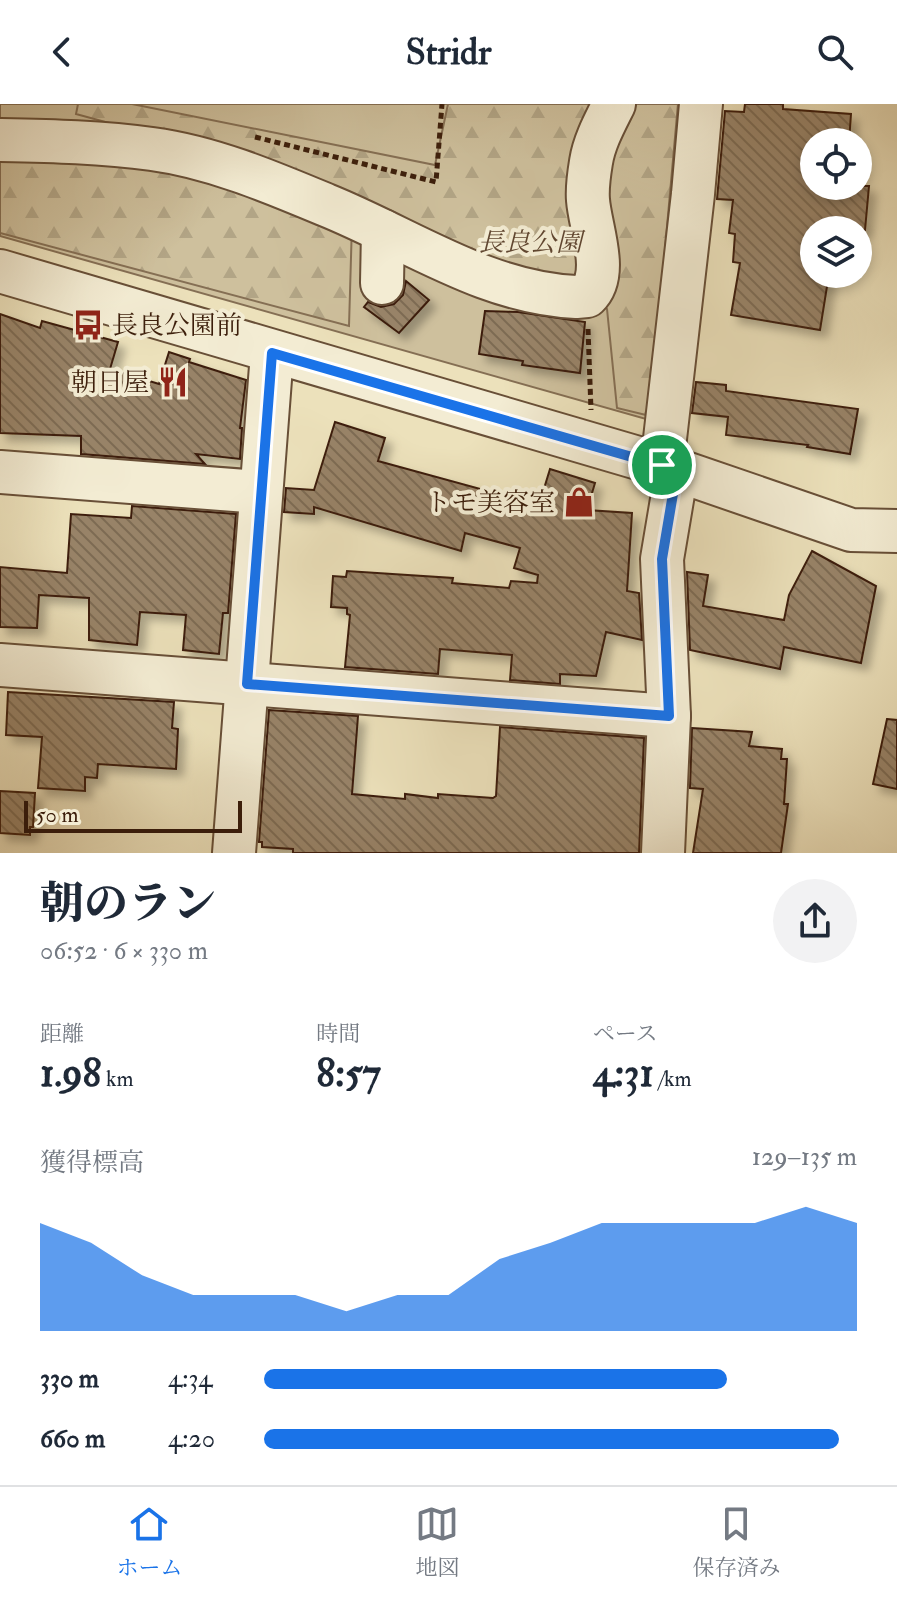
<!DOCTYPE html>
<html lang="ja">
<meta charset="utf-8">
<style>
body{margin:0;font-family:"IM FELL Double Pica","Noto Serif JP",serif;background:#f2f2f3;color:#1f2937;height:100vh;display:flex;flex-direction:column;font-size:30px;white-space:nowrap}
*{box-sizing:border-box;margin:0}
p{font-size:26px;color:#747a83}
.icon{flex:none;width:44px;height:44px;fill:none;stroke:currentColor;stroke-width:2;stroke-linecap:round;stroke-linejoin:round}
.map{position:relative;height:749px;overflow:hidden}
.drawer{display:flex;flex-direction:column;background:#fff;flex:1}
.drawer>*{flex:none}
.controls{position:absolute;left:800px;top:24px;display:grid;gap:16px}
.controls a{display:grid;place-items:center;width:72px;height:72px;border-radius:50%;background:#fff;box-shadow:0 4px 12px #0003;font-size:40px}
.scale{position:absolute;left:24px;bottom:20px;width:218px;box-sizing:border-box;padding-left:8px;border:4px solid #3c1e0b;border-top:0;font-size:22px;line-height:28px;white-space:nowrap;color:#3c1e0b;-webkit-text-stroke:6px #f3ecd3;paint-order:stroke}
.pin{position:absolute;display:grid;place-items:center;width:68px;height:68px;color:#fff;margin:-34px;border:4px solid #fff;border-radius:50%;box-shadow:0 2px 8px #0007}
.round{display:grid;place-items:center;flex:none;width:84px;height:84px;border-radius:42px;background:#f2f2f3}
.head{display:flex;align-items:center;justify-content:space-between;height:136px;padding:0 40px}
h1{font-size:44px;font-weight:800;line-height:60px}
.stats{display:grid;grid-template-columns:repeat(3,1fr);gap:12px;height:136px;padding:8px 40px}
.stats div{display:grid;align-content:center}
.stats b{font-size:40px;font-weight:800}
.stats small{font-size:22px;font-weight:400}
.stats p{font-size:22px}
.chart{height:224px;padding:16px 40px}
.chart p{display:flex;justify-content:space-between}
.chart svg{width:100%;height:144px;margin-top:8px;fill:#1a73e8;opacity:.7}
ul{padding:0 40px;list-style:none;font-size:26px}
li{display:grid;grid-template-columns:128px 96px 1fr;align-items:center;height:60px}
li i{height:20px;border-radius:10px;background:#1a73e8}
header{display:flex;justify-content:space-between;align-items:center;height:104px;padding:0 40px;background:#fff;font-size:36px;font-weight:800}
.menu{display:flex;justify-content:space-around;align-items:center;height:112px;border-top:2px solid #e0e1e3;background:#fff;font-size:22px;color:#747a83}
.menu a{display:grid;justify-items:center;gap:4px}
.menu .current{color:#1a73e8}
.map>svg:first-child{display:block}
</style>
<header><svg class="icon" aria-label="back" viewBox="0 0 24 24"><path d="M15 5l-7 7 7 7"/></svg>Stridr<svg class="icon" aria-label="search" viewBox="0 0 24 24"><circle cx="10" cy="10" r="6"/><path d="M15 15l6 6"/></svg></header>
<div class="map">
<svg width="897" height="749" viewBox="0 0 897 749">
<defs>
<pattern id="forest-firs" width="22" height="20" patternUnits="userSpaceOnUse" patternTransform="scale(2)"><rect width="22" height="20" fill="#cec09d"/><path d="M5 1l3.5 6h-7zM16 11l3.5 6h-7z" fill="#b2a586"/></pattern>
<pattern id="building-back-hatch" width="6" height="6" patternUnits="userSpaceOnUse" patternTransform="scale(2)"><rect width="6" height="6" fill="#988367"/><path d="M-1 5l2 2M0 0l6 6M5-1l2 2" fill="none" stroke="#7d6b53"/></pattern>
<filter id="shadow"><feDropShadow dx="7" dy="7" stdDeviation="4" flood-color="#0004"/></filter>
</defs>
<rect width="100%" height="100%" fill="#ece1bb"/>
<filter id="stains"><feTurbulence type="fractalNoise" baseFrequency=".0025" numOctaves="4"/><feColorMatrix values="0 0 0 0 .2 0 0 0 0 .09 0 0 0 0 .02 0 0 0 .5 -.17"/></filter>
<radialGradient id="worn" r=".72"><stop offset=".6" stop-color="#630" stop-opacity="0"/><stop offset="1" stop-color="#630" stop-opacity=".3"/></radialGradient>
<path fill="#cec09d" stroke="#856f54" stroke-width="2" d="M0,0H680L653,317L0,132Z"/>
<g fill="url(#forest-firs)" stroke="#856f54" stroke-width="2">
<path d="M78,0H132L435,61L448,0H678L650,312L617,304L607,205L578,181L542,177L465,145L311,74L76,10Z"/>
<path d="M0,36L141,53L207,79L352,119L349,222L0,129Z"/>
</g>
<g fill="url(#building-back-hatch)" stroke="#3c1e0b" stroke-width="2" filter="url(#shadow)">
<path d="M745,0H783V5L851,10L849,38H814V82H869L865,126H814V170H829L820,226L731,211L740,159L733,158L735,130L729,129L733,96L717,95L725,7L744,8Z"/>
<path d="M406,177L429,196L399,229L364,203L368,198L381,203L394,200L403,191Z"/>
<path d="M485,207L518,208L585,218L580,269L522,261L523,257L479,250Z"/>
<path d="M0,210L40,224L42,217L118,238L110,265L159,280L169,248L190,255L189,258L246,276L240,324H242L240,355L196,350L205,360L81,350V332L0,329Z"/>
<path d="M696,278L726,281V287L858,305L850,350L807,343L808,341L726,331L728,313L692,309Z"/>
<path d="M335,318L385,334L378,357L539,401L550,365L595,379L587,406L632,409L627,487L639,489L642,536L606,528L596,572L560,570V580L510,576L512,551L440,545L438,570L345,563L350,511L347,510V504L331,503L333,472L346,473L347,467L453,474L452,479L509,484L511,477L537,479L538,471L514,464L520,444L465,429L461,447L314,403V410L284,408L286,384L314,386Z"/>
<path d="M132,402L236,410L228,509H223L219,550L183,546L186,511L140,508L137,541L89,536V494L39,491L37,524L0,523V463L67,469L71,410L131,414Z"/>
<path d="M812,447L876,482L861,559L784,543L780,565L690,546L687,468L708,471L703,502L784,516L789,491Z"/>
<path d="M8,588L174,598L172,624L178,625L176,665L98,660L97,674L85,673V687L38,684L42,633L6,631Z"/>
<path d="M269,606L358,612L352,690L405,695V690L438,694V690L493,694L496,692L500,623L644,634L639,749H293V745L262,743V738H259Z"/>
<path d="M887,615L897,616V685L873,680Z"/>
<path d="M692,624L752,628L749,642L782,645L781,655H787L784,700H788L781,749H693L703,685L690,684Z"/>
<path d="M0,687L35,689L33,723H30V731L0,729Z"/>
</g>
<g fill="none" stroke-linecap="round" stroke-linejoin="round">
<g stroke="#684f37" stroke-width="46">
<g id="minor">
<path d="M0,36C50,37 102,38 152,45C212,53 271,78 326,101C408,134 485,189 576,193L587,192C610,170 590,124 588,96C587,84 589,70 591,58C594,38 605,18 614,0"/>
<path d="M0,167L662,361L851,426L897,427"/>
<path d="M382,179L383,127"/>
<path d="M662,361L693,90L701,0"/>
<path d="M0,368L260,388"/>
<path d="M0,561L669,612"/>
<path d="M234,749L272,249"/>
<path d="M663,749L669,612L662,455L677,366"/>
</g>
</g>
<g stroke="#3c1e0b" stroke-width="5" stroke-dasharray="6 4" stroke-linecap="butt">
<path d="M255,33L436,78L442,0"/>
<path d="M588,225L591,306"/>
</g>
<use href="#minor" stroke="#f3ecd3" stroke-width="42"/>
</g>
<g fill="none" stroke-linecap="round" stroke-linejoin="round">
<g stroke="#fff" stroke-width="16">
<path id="route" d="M272,249L677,366L662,455L669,612L247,580Z"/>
</g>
<use href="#route" stroke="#1a73e8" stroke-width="10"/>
</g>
<defs>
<g id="bus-bare" transform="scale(2.4)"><path d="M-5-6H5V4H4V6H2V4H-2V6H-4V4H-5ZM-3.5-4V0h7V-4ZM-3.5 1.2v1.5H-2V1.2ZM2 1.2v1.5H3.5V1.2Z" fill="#8f2418" stroke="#f3ecd3" stroke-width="2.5" paint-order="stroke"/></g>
<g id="restaurant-bare" transform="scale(2.4)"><path d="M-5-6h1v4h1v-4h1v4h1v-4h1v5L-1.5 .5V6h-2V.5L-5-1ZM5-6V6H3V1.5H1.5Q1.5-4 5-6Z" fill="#8f2418" stroke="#f3ecd3" stroke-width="2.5" paint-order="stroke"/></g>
<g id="shop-bare" transform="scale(2.4)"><path d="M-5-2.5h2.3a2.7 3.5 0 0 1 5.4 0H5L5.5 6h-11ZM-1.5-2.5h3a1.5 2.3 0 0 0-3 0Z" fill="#8f2418" stroke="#f3ecd3" stroke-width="2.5" paint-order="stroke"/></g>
</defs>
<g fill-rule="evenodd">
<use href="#bus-bare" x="88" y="221"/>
<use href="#restaurant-bare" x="173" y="278"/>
<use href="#shop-bare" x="579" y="398"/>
</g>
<g text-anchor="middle" stroke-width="8" stroke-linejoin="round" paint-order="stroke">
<g font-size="26" font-style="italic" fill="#604630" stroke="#f3ecd3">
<text x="530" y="147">長良公園</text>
</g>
<g font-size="26" fill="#3c1e0b" stroke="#f3ecd3" text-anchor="end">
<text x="112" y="230" text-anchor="start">長良公園前</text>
<text x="149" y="287">朝日屋</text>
<text x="555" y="407">トモ美容室</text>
</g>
</g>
<rect width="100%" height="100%" filter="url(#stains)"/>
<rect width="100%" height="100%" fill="url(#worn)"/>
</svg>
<div class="controls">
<a><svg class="icon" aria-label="locate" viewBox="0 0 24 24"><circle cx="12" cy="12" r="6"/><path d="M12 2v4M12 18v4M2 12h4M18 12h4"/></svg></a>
<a><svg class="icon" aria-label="layers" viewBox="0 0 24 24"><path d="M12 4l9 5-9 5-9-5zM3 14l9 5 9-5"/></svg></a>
</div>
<div class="scale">50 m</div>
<div class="pin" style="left:662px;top:361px;background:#1e9e55"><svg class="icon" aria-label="arrive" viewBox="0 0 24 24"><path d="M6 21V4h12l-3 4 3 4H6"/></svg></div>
</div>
<section class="drawer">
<div class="head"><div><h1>朝のラン</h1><p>06:52 · 6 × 330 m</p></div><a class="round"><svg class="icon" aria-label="share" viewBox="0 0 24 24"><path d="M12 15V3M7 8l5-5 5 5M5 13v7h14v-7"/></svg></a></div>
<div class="stats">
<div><p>距離</p><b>1.98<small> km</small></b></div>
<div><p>時間</p><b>8:57</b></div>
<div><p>ペース</p><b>4:31<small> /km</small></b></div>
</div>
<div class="chart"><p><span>獲得標高</span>129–135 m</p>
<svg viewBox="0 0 160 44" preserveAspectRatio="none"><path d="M0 44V11L10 17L20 27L30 33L40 33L50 33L60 38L70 33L80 33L90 22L100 17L110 11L120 11L130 11L140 11L150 6L160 11V44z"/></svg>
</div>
<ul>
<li><b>330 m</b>4:34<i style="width:78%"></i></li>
<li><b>660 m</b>4:20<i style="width:97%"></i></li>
</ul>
</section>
<nav class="menu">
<a class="current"><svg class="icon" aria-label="home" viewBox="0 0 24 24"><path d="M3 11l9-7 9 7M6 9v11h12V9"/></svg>ホーム</a>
<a><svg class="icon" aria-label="map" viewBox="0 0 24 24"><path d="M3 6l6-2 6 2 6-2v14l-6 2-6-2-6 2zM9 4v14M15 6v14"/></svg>地図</a>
<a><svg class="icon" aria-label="saved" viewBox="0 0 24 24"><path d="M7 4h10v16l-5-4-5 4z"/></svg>保存済み</a>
</nav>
